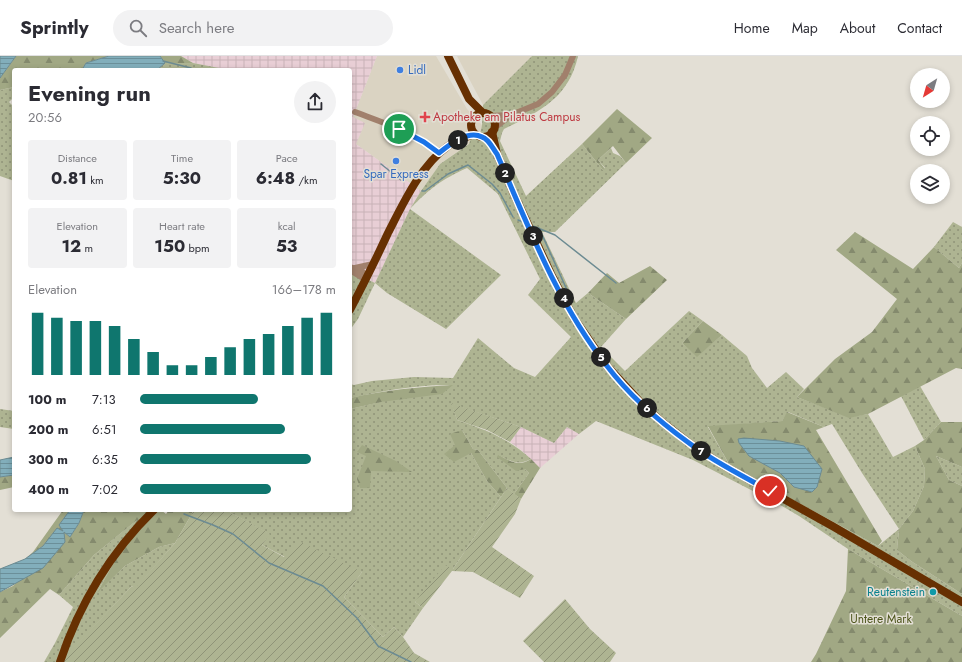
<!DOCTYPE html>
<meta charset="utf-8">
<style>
body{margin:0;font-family:Jost,sans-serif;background:#f2f2f3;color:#2b2b33;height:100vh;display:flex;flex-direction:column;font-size:15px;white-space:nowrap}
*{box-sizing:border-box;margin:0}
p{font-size:13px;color:#7c7c81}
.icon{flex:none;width:22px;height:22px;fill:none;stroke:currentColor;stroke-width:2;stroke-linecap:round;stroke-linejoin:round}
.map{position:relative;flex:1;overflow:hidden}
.panel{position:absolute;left:12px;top:12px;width:340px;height:444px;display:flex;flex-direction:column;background:#fff;border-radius:4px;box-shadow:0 2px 6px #0003}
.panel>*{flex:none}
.needle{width:26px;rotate:217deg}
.fabs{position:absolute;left:910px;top:12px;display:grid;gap:8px}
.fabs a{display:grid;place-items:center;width:40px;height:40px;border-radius:50%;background:#fff;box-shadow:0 2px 6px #0003;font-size:20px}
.pin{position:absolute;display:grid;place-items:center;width:34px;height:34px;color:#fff;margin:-17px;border:2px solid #fff;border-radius:50%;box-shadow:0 1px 4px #0007}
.km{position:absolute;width:20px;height:20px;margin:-10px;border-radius:50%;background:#222;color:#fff;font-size:11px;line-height:20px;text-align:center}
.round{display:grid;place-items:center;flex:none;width:42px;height:42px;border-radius:21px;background:#f2f2f3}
.summary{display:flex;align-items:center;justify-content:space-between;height:68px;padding:0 16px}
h1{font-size:22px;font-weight:700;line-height:30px}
.metrics{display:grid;grid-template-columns:repeat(3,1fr);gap:6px;height:68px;padding:4px 16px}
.metrics div{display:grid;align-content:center;border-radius:4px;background:#f2f2f3;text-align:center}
.metrics b{font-size:17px;font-weight:700}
.metrics small{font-size:11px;font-weight:400}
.metrics p{font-size:11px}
.chart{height:112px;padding:8px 16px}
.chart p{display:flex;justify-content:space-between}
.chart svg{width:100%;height:72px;margin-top:4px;stroke:#0f766e;stroke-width:6}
ul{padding:0 16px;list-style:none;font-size:13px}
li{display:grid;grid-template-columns:64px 48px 1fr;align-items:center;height:30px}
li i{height:10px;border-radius:5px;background:#0f766e}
header{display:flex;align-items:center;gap:24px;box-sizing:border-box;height:56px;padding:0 20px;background:#fff;border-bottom:1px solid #e1e1e2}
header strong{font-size:19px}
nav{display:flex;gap:22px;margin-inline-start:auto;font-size:14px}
.search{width:280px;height:36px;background:#f2f2f3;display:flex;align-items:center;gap:10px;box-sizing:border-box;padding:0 14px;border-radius:22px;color:#7c7c81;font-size:15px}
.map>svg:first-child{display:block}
</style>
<header>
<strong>Sprintly</strong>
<div class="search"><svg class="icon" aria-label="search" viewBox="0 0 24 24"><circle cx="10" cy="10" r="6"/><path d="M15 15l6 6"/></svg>Search here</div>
<nav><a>Home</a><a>Map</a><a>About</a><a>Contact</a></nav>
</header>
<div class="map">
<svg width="962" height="606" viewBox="0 0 962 606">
<defs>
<pattern id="industrial-grid" width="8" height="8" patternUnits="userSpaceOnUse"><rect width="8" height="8" fill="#e8ced5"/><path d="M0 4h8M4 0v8" fill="none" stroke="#c8b2b7"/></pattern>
<pattern id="grass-dots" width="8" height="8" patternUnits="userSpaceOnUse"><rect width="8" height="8" fill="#aeb492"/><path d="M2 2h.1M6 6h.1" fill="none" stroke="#8f9378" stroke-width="1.8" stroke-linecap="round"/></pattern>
<pattern id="forest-firs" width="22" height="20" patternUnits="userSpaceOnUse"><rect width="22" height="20" fill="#a1a884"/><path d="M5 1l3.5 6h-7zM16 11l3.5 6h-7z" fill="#848a6d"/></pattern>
<pattern id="garden-furrows" width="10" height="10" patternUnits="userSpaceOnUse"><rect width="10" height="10" fill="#aeb492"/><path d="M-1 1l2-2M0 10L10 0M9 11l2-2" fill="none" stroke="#8f9378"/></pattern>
<pattern id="water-rules" width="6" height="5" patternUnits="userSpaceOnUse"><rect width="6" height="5" fill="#82aebb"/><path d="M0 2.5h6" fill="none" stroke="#6b8f99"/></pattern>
</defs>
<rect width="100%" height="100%" fill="#e3dfd5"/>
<g fill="#dad3c2">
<path d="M377,0H436L467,53L482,69L479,83L464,91L440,108L421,135L356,88L353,61Z"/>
<path d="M457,0H532L483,49Z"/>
</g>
<g fill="url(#industrial-grid)">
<path d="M181,0H377L353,61L365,67L356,88L421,135L410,153L375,227L350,215V14H218V12L193,7Z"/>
<path d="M521,371L554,387L567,371L579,378L540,412L521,394L510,386Z"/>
</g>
<g fill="url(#grass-dots)" fill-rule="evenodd">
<path d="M532,0H578C569,42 539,56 504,73L502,77L500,85L526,140L582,88L603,114L605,112L598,104L611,92L613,97L620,100L626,107L555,176H542L576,247L588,237L626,263L601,291L625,315L689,255L703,265L682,287L697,300L722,279L747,300L752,312L767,332L786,316L804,333L797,341L849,361L868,358L893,401L915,390L925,413L924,430L913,455L899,473L897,494L911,505L962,538V560L848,493L799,460L782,450L693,404L596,365L579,378L567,371L554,387L521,371L452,348L457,364C486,374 508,382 531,403C519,410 510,405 498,399L525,413L529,417L514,438L507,432L478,394L473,393L462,374L456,389L445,398L471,397L487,425L501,441L453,513L415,546L423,552L403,581L394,571L383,581L344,541L362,516L285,501L262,489L269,478L226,454H350V353L452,329C419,328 383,335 350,342V328L354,329L372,325L414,321L453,322L478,282L514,312L535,321L571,281L528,239L540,223L498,138L467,112C442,123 428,134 410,153L501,219L446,273L387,237L375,227L358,263L350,274V215L375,227L410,153L421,135L440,108L469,88L471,82L479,83L482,69L483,49ZM788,356L824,371L832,368L862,417L899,473L878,490L730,410L708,371L782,365Z"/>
<path d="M165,7H193L219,12L218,14H157Z"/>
<path d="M14,31V41L9,46L14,51V125L0,120V34Z"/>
<path d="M953,166L962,171V207L959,212L934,191Z"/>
<path d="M920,330L941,366L924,384L901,340Z"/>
<path d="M0,353L14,355V373L0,371Z"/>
<path d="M936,400L962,411V430L949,424Z"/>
<path d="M138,463L98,535L125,510L159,491L175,487L135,533L132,530L70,596L64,592L59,606H44L55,587L73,551L59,539L94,499Z"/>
</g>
<g fill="url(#forest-firs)">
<path d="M16,0H109L86,7L82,14H14V31L0,34V22Z"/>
<path d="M160,0H181L193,7H165Z"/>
<path d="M617,53L652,82L626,107L613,90L598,104L605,113L603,114L582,88Z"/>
<path d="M855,176L913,213L934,191L959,212L962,207V313L956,312L868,358L849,362L797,341L835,303L872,276L897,243L836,194Z"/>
<path d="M650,210L667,224L626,263L588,237L607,217L619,227Z"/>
<path d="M703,265L722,279L697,301L682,287Z"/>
<path d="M453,329L442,338L381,346L350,353V342C384,334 418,331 453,329Z"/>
<path d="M787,356L824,371L816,374L882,485L878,490L730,410L708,370L782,365Z"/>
<path d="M941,366H962V411L936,400L949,424L962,430V538L911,505L897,494L899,473L913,455L924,430L925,413L915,390L924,384Z"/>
<path d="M462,374L473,393L478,394L507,432L501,441L487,425L471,397L454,406L444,398L455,389L450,378Z"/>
<path d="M362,389L396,405L412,416L371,415L370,432H360L357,423L366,400L357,396Z"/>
<path d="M498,399C510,405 519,411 531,403L540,412L521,443L514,438L529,417L525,413L516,415L497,401Z"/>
<path d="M14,419V431L0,434V421Z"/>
<path d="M63,454H70L63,475L57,473L43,490L25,503L33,496Z"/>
<path d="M84,454H161L166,458L169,454H194L175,487L159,491L125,510L97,537L137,464L94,499L59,539L50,533L0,582V536L13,530L64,476L70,481L79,467Z"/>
<path d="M848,493L962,560V606H811L816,598L846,535Z"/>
</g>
<g fill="url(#garden-furrows)">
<path d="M451,347L521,371L510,386L487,374L457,364Z"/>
<path d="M507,432L521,443L515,458L492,491L534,520L520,542L473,516L452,515L423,552L415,546L445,509L453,513Z"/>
<path d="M194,454H226L270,478L262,489L284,501L299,485L362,516L344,541L383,581L394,571L403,581L414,597L430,606H59L63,592L70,595L132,530L135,532L175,487Z"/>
<path d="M565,543L590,573L616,597L610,606H544L523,585Z"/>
</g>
<g fill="url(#water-rules)" stroke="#6c8b92">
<path d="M0,0H16L0,22Z"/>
<path d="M109,0H160L165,7L157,14H82L86,7Z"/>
<path d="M744,382L780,385L804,390L822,413L817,431L812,436L794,431L780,417L749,400L739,387L738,383Z"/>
<path d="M14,401V419L0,421V404Z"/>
<path d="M70,454H84L79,467L70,481L64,476L65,486L43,512L0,536V513L25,503L43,490L57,472L63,475L59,469Z"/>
</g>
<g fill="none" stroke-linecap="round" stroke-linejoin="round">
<g stroke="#6c8b92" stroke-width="1.5">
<path d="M163,5L191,12"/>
<path d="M198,13L200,14"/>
<path d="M381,108L401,124"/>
<path d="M422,135H425L448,118L468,109L492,128L500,137L513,161"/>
<path d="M518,164L523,166"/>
<path d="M533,170L555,179L616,227"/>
<path d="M539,172L567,234"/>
<path d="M184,458L213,469L233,478L269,507L323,530L357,562L378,590L411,606"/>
</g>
<g stroke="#a1806c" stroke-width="6">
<path d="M355,56C384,67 416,77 439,97"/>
<path d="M490,60L509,59"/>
<path d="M494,72L511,59L538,48L552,36L565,19L573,0"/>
<path d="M350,211L362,215L367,222"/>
<path d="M355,212L373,208"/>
<path d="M350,214L366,224"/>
</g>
<g stroke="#673002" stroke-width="8">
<path d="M448,0L469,43L483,57"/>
<circle cx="483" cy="69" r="12"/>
<path d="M492,76L497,98L513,136L551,218L574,262L607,310L641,347L662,366L689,387L721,408L834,471L962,546"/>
<path d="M350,254C363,229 376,203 388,177C403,148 420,110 448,90C456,84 466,81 475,78"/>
<path d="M60,606C79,549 111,496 154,454"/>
</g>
</g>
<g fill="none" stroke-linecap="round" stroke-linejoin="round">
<g stroke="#fff" stroke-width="8">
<path id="route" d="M399,73L424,86L439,97C450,88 468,74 482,81C489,83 493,93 497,98C528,170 558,248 607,310C629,339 660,366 689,387C714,406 743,420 770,435"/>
</g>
<use href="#route" stroke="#1a73e8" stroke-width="5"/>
</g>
<g fill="#3f7fe0" stroke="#e3dfd5" stroke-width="1.5">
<circle cx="400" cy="14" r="4"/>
<circle cx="396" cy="105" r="4"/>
</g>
<path fill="#e0444e" stroke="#e3dfd5" stroke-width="1.5" d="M423 55h4v4h4v4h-4v4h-4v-4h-4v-4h4z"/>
<circle fill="#0f9aa8" stroke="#e3dfd5" stroke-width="1.5" cx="933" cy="536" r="4"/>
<g text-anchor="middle" stroke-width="3" stroke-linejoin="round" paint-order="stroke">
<g font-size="12" fill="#366cbe" stroke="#e3dfd5" text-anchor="start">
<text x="408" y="18">Lidl</text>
<text x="396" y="122" text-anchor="middle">Spar Express</text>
</g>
<g font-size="12" fill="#be3a42" stroke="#e3dfd5" text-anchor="start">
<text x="433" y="65">Apotheke am Pilatus Campus</text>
</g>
<g font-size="12" fill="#0d838f" stroke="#e3dfd5" text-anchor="end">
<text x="925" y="540">Reutenstein</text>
</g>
<g font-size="12" fill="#4d551b" stroke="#e3dfd5">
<text x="881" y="567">Untere Mark</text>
</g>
</g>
</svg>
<div class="fabs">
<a><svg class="needle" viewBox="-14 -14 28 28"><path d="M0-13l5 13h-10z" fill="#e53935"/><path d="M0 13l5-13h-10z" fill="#7c7c81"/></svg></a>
<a><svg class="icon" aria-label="locate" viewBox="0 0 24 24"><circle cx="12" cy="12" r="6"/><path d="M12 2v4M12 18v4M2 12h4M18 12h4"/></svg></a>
<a><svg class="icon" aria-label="layers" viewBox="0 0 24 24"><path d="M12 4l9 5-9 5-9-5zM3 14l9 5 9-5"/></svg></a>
</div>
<div class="pin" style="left:399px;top:73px;background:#1e9e55"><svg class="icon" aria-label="arrive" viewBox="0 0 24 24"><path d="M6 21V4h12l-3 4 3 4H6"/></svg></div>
<div class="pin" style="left:770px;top:435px;background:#d93025"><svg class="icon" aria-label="check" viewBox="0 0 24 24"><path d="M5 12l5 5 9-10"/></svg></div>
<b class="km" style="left:458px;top:84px">1</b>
<b class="km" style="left:505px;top:117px">2</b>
<b class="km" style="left:533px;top:180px">3</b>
<b class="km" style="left:564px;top:242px">4</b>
<b class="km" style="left:601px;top:301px">5</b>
<b class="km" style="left:647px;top:352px">6</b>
<b class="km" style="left:701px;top:395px">7</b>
<section class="panel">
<div class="summary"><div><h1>Evening run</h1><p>20:56</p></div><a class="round"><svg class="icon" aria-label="share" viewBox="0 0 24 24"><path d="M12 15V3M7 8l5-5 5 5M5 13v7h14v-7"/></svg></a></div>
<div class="metrics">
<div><p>Distance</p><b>0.81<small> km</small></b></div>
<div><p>Time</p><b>5:30</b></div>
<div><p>Pace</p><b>6:48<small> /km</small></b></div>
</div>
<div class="metrics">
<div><p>Elevation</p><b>12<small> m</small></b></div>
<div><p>Heart rate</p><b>150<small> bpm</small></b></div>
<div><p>kcal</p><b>53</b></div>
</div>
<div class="chart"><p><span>Elevation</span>166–178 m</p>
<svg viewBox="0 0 160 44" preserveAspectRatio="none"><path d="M5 44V6M15 44V9M25 44V11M35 44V11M45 44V14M55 44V22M65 44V30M75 44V38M85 44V38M95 44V33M105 44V27M115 44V22M125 44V19M135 44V14M145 44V9M155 44V6"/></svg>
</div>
<ul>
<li><b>100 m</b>7:13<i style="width:60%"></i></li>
<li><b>200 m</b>6:51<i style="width:74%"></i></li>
<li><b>300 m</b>6:35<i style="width:87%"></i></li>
<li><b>400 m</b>7:02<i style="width:67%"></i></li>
</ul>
</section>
</div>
